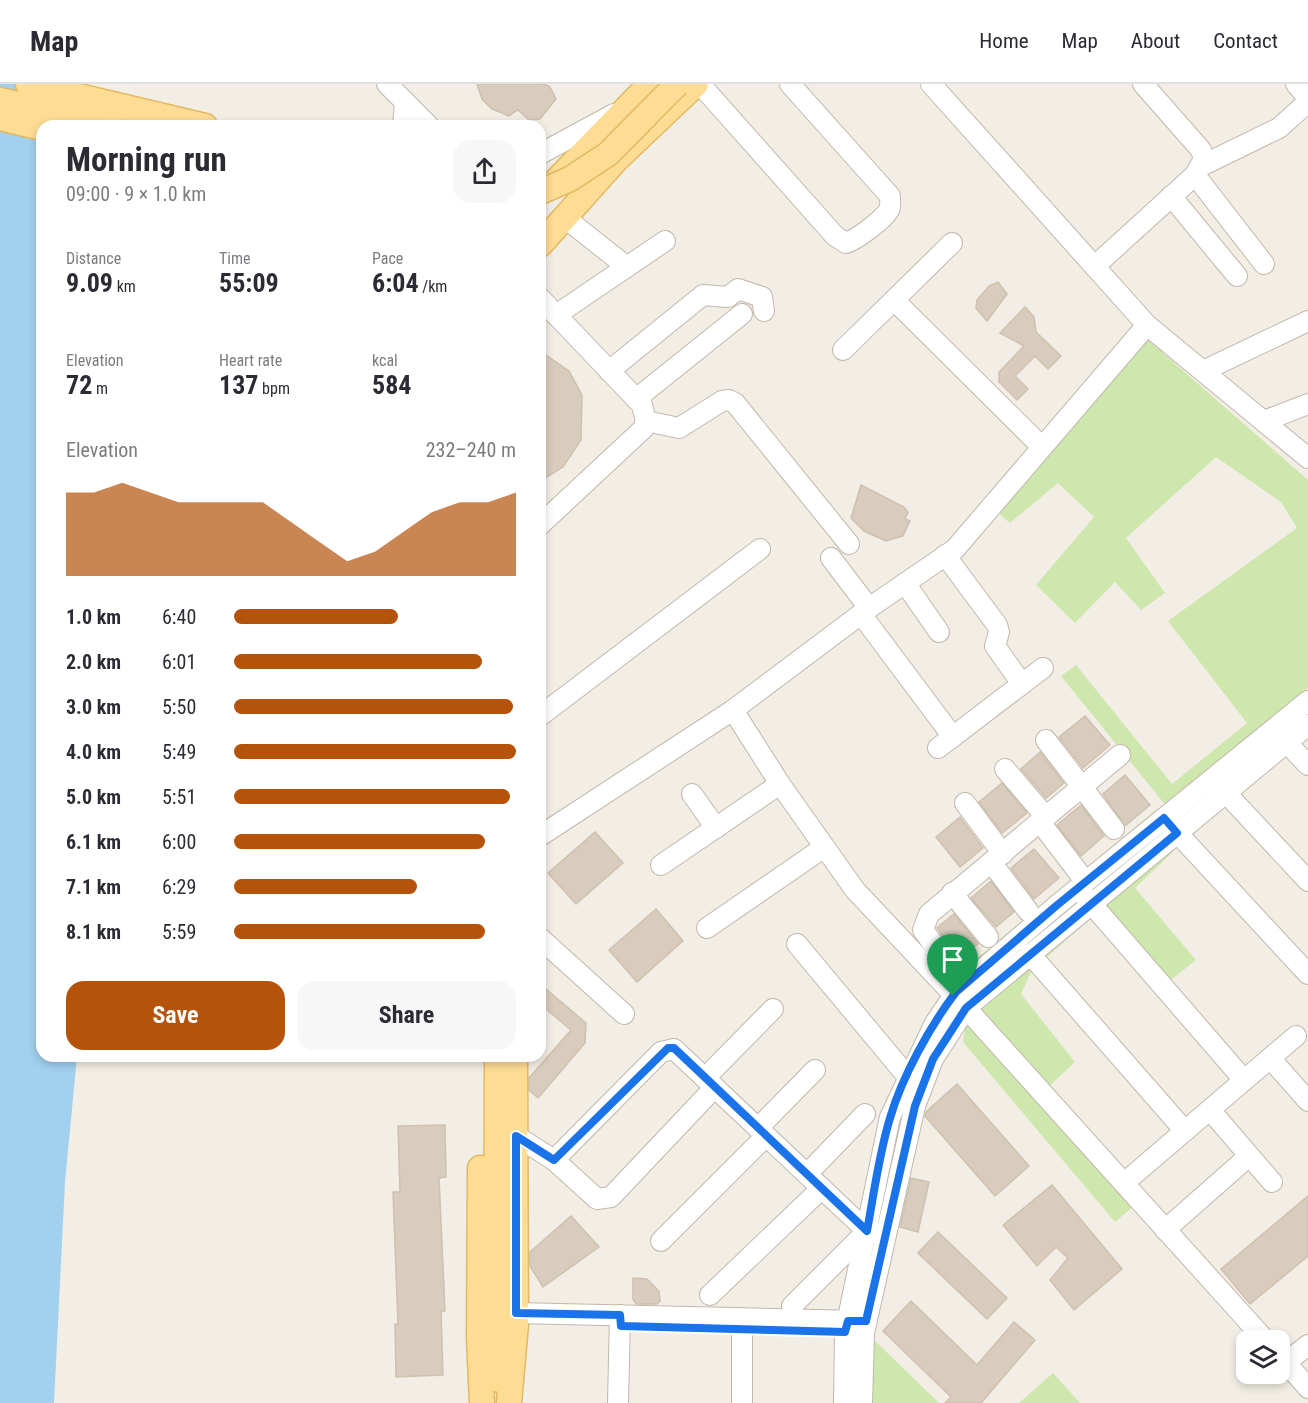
<!DOCTYPE html>
<meta charset="utf-8">
<style>
body{margin:0;font-family:"Roboto Condensed",sans-serif;background:#f7f7f7;color:#2b2b33;height:100vh;display:flex;flex-direction:column;font-size:22px;white-space:nowrap}
*{box-sizing:border-box;margin:0}
p{font-size:20px;color:#7c7c81}
.icon{flex:none;width:33px;height:33px;fill:none;stroke:currentColor;stroke-width:2;stroke-linecap:round;stroke-linejoin:round}
.map{position:relative;flex:1;overflow:hidden}
.side{position:absolute;left:36px;top:36px;width:510px;height:942px;display:flex;flex-direction:column;background:#fff;border-radius:18px;box-shadow:0 3px 9px #0003}
.side>*{flex:none}
.controls{position:absolute;left:1236px;top:1246px;display:grid;gap:12px}
.controls a{display:grid;place-items:center;width:54px;height:54px;border-radius:12px;background:#fff;box-shadow:0 3px 9px #0003;font-size:30px}
.pin{position:absolute;display:grid;place-items:center;width:51px;height:51px;color:#fff;margin:-62px -26px;border-radius:50% 50% 50% 0;rotate:-45deg;box-shadow:0 0 6px #0007}
.pin .icon{rotate:45deg}
.round{display:grid;place-items:center;flex:none;width:63px;height:63px;border-radius:18px;background:#f7f7f7}
.headline{display:flex;align-items:center;justify-content:space-between;height:102px;padding:0 30px}
h1{font-size:33px;font-weight:700;line-height:45px}
.metrics{display:grid;grid-template-columns:repeat(3,1fr);gap:9px;height:102px;padding:6px 30px}
.metrics div{display:grid;align-content:center}
.metrics b{font-size:26px;font-weight:700}
.metrics small{font-size:16px;font-weight:400}
.metrics p{font-size:16px}
.chart{height:168px;padding:12px 30px}
.chart p{display:flex;justify-content:space-between}
.chart svg{width:100%;height:108px;margin-top:6px;fill:#b45309;opacity:.7}
.cta{display:flex;gap:12px;margin-top:auto;padding:12px 30px}
.cta a{flex:1;height:69px;border-radius:18px;background:#b45309;color:#fff;font-size:24px;font-weight:700;line-height:69px;text-align:center}
.cta a+a{background:#f7f7f7;color:#2b2b33}
ul{padding:0 30px;list-style:none;font-size:20px}
li{display:grid;grid-template-columns:96px 72px 1fr;align-items:center;height:45px}
li i{height:15px;border-radius:8px;background:#b45309}
header{display:flex;align-items:center;gap:36px;box-sizing:border-box;height:84px;padding:0 30px;background:#fff;border-bottom:2px solid #e1e1e2}
header strong{font-size:28px}
nav{display:flex;gap:33px;margin-inline-start:auto;font-size:21px}
.map>svg:first-child{display:block}
</style>
<header>
<strong>Map</strong>
<nav><a>Home</a><a>Map</a><a>About</a><a>Contact</a></nav>
</header>
<div class="map">
<svg width="1308" height="1319" viewBox="0 0 1308 1319">
<rect width="100%" height="100%" fill="#f2eee5"/>
<g fill="#cee7ad">
<path d="M1148,250L1163,269L1308,396V604L1167,723L1061,592L1076,581L1172,700L1247,639L1168,537L1297,444L1281,418L1216,373L1126,454L1165,509L1141,526L1115,498L1075,539L1036,501L1094,433L1058,399L1010,439L997,428Z"/>
<path d="M1156,726L1176,765L1135,804L1196,876L1157,907L1091,834L1032,886L1021,910L1075,978L1040,1011L1136,1120L1115,1138L963,958L976,875Z"/>
<path d="M874,1256L939,1319H871Z"/>
<path d="M1053,1289L1080,1319H1019Z"/>
</g>
<path fill="#a1d1ef" d="M0,0H66V42H42V972H77L65,1098L54,1319H0Z"/>
<g fill="#d7ccbd" stroke="#cec1ae" stroke-width="1.5">
<path d="M477,0H544L550,3L556,15L540,35L529,36L518,26L509,32L492,25L482,15Z"/>
<path d="M998,198L1007,210L987,237L976,224L977,216L989,202Z"/>
<path d="M1025,223L1034,233L1036,248L1061,272L1048,285L1035,272L1015,292L1028,305L1017,316L999,298V288L1024,262L1000,249Z"/>
<path d="M540,267L569,287L582,311L581,356L563,383L547,393H540V343H542Z"/>
<path d="M861,401L904,423L908,428L905,435L910,437L903,452L886,457L864,447L851,434Z"/>
<path d="M1085,632L1110,661L1083,684L1059,653Z"/>
<path d="M1040,668L1064,699L1046,714L1021,685Z"/>
<path d="M1125,691L1150,721L1125,742L1103,710Z"/>
<path d="M1002,699L1027,729L1002,749L979,718Z"/>
<path d="M1081,721L1104,752L1081,772L1057,741Z"/>
<path d="M960,733L983,764L960,783L936,753Z"/>
<path d="M595,748L623,779L576,820L548,789Z"/>
<path d="M1034,765L1059,794L1034,815L1011,784Z"/>
<path d="M991,797L1014,828L996,843L971,814Z"/>
<path d="M656,825L683,857L637,898L609,866Z"/>
<path d="M954,830L978,860L959,875L937,844Z"/>
<path d="M540,900L586,939L585,959L538,1014L529,1006V994L571,946L540,920Z"/>
<path d="M957,1000L1029,1082L995,1112L925,1032L926,1028Z"/>
<path d="M445,1041L446,1093L439,1094L445,1227H441L443,1291L396,1293L395,1240H398L393,1108H400L398,1042Z"/>
<path d="M911,1094L929,1098L918,1148L900,1143Z"/>
<path d="M1052,1101L1122,1185L1074,1226L1050,1196L1068,1174L1056,1163L1037,1182L1003,1141Z"/>
<path d="M1308,1112V1172L1250,1220L1221,1185Z"/>
<path d="M571,1132L599,1163L543,1203L530,1182V1168Z"/>
<path d="M938,1148L1007,1214L987,1235L918,1169Z"/>
<path d="M633,1194L647,1195L659,1207L660,1217L657,1220H636L633,1215Z"/>
<path d="M911,1217L977,1281L1014,1238L1035,1256L981,1319H945L951,1313L883,1247Z"/>
</g>
<g fill="none" stroke-linecap="round" stroke-linejoin="round">
<g stroke="#c1b8ab" stroke-width="22">
<g id="minor">
<path d="M387,0L429,42"/>
<path d="M700,0L835,152L846,159C856,156 883,136 889,126C891,122 890,117 890,112L790,0"/>
<path d="M931,0L1147,241L1308,374"/>
<path d="M1296,0L1308,14"/>
<path d="M403,42L405,18"/>
<path d="M540,70L614,30"/>
<path d="M1201,82L1279,44L1308,18"/>
<path d="M1195,91L1264,180"/>
<path d="M1171,112L1237,192"/>
<path d="M564,133L627,183"/>
<path d="M1096,181L1195,91L1204,75L1201,66L1143,0"/>
<path d="M540,214L642,321L646,337L643,345L540,441"/>
<path d="M894,216L1042,363"/>
<path d="M556,231L665,157"/>
<path d="M843,266L952,159"/>
<path d="M609,287L703,211L728,213L738,205L762,213L764,227"/>
<path d="M1203,287L1308,237"/>
<path d="M636,315L742,230"/>
<path d="M646,337L679,344L722,317L729,316L735,319L849,460"/>
<path d="M1264,337L1308,320"/>
<path d="M945,471L997,541L999,548L995,562L1022,600"/>
<path d="M831,474L869,524"/>
<path d="M905,499L939,548"/>
<path d="M861,530L953,653"/>
<path d="M733,626L780,700L855,806L966,924L1266,1257"/>
<path d="M540,632L760,465"/>
<path d="M1046,656L1114,745"/>
<path d="M1287,659L1308,681"/>
<path d="M938,664L1043,584"/>
<path d="M1005,685L1046,733"/>
<path d="M1226,709L1308,797"/>
<path d="M692,710L716,744"/>
<path d="M965,719L1003,770"/>
<path d="M1040,738L1085,797"/>
<path d="M1169,740L1308,890"/>
<path d="M540,752L733,626L869,524L955,465L1147,241"/>
<path d="M991,778L1028,827"/>
<path d="M661,781L780,700"/>
<path d="M952,809L988,853"/>
<path d="M1083,810L1244,996"/>
<path d="M707,844L823,764"/>
<path d="M540,854L624,930"/>
<path d="M797,860L907,992"/>
<path d="M1030,870L1185,1047"/>
<path d="M964,902L923,846L929,830L1120,671"/>
<path d="M1270,974L1308,1017"/>
<path d="M705,994L773,925"/>
<path d="M1210,1026L1272,1098"/>
<path d="M758,1044L815,986"/>
<path d="M516,1052L554,1076L661,968L674,965L867,1147L876,1149"/>
<path d="M554,1076L597,1115L611,1113L715,1003"/>
<path d="M807,1090L865,1030"/>
<path d="M1124,1099L1296,952"/>
<path d="M1165,1146L1249,1072"/>
<path d="M661,1157L766,1052"/>
<path d="M710,1211L822,1104"/>
<path d="M792,1222L867,1147"/>
<path d="M516,1229L859,1237"/>
<path d="M1280,1272L1308,1304"/>
<path d="M1294,1272L1308,1261"/>
<path d="M618,1319L620,1231"/>
<path d="M742,1319V1234"/>
<path d="M844,1319L845,1248L890,1033L935,939L956,908L1056,822L1308,617"/>
<path d="M862,1319L864,1249L915,1022L933,975L966,924L1308,641"/>
</g>
</g>
<g stroke="#e3b963" stroke-width="27">
<g id="major">
<path d="M28,0L205,42"/>
<path d="M0,16L114,42"/>
<path d="M0,34L42,44"/>
<path d="M555,98L650,0"/>
<path d="M540,161L616,76L696,0"/>
<path d="M497,972L496,1252L499,1296"/>
<path d="M480,1084L479,1254L482,1319"/>
<path d="M509,1319L516,1240L515,972"/>
</g>
</g>
<use href="#minor" stroke="#fff" stroke-width="20"/>
<use href="#major" stroke="#fddc93" stroke-width="24"/>
<g stroke="#e3b963" stroke-width="27" stroke-linecap="butt">
<path id="major-bridge" d="M540,108L570,95L608,70L677,0"/>
</g>
<use href="#major-bridge" stroke="#fddc93" stroke-width="24"/>
</g>
<g fill="none" stroke-linecap="round" stroke-linejoin="round">
<g stroke="#fff" stroke-width="12">
<path id="route" d="M1164,734L1177,749L966,924L933,975L915,1022L866,1237H848L845,1248L621,1242L620,1231L516,1229V1052L554,1076L668,964H674L867,1147C874,1109 879,1070 890,1034C902,993 930,942 956,908L1056,822Z"/>
</g>
<use href="#route" stroke="#1a73e8" stroke-width="8"/>
</g>
</svg>
<div class="controls">
<a><svg class="icon" aria-label="layers" viewBox="0 0 24 24"><path d="M12 4l9 5-9 5-9-5zM3 14l9 5 9-5"/></svg></a>
</div>
<div class="pin" style="left:953px;top:912px;background:#1e9e55"><svg class="icon" aria-label="arrive" viewBox="0 0 24 24"><path d="M6 21V4h12l-3 4 3 4H6"/></svg></div>
<section class="side">
<div class="headline"><div><h1>Morning run</h1><p>09:00 · 9 × 1.0 km</p></div><a class="round"><svg class="icon" aria-label="share" viewBox="0 0 24 24"><path d="M12 15V3M7 8l5-5 5 5M5 13v7h14v-7"/></svg></a></div>
<div class="metrics">
<div><p>Distance</p><b>9.09<small> km</small></b></div>
<div><p>Time</p><b>55:09</b></div>
<div><p>Pace</p><b>6:04<small> /km</small></b></div>
</div>
<div class="metrics">
<div><p>Elevation</p><b>72<small> m</small></b></div>
<div><p>Heart rate</p><b>137<small> bpm</small></b></div>
<div><p>kcal</p><b>584</b></div>
</div>
<div class="chart"><p><span>Elevation</span>232–240 m</p>
<svg viewBox="0 0 160 44" preserveAspectRatio="none"><path d="M0 44V10L10 10L20 6L30 10L40 14L50 14L60 14L70 14L80 22L90 30L100 38L110 34L120 26L130 18L140 14L150 14L160 10V44z"/></svg>
</div>
<ul>
<li><b>1.0 km</b>6:40<i style="width:58%"></i></li>
<li><b>2.0 km</b>6:01<i style="width:88%"></i></li>
<li><b>3.0 km</b>5:50<i style="width:99%"></i></li>
<li><b>4.0 km</b>5:49<i style="width:100%"></i></li>
<li><b>5.0 km</b>5:51<i style="width:98%"></i></li>
<li><b>6.1 km</b>6:00<i style="width:89%"></i></li>
<li><b>7.1 km</b>6:29<i style="width:65%"></i></li>
<li><b>8.1 km</b>5:59<i style="width:89%"></i></li>
</ul>
<div class="cta"><a>Save</a><a>Share</a></div>
</section>
</div>
